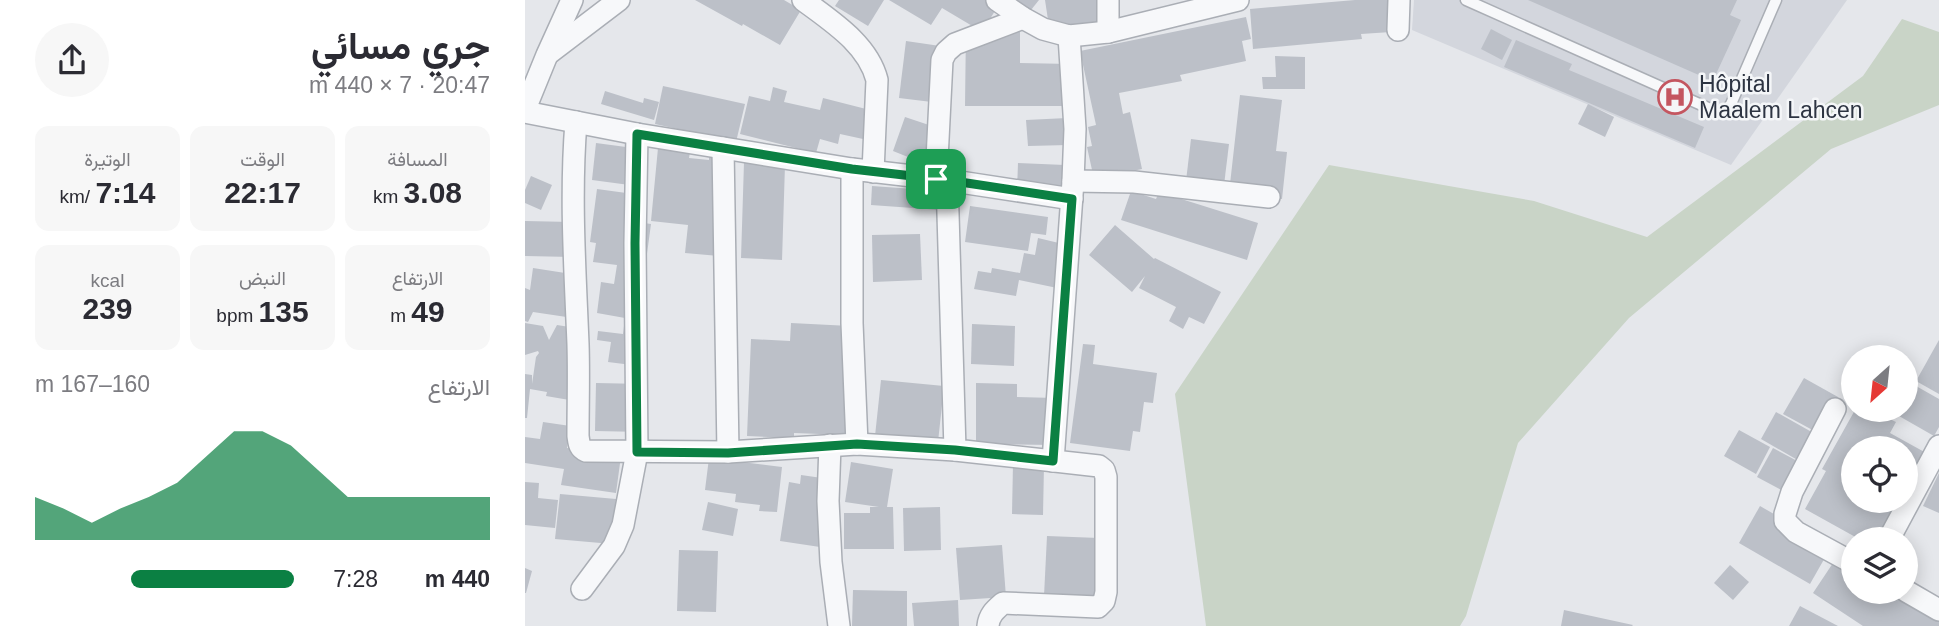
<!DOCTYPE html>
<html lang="ar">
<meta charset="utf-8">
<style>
body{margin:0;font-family:Helvetica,Vazirmatn,sans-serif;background:#f7f7f7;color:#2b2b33;direction:rtl;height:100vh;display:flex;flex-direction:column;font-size:26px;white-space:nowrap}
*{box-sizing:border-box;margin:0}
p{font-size:23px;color:#7c7c81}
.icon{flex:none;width:38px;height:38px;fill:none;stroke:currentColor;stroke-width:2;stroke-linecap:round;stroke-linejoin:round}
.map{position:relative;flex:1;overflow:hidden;direction:ltr}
.drawer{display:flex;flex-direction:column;background:#fff;width:525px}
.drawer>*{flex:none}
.needle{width:46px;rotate:207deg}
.fabs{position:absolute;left:1316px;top:345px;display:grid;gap:14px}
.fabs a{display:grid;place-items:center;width:77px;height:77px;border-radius:50%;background:#fff;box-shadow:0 4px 18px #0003;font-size:35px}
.pin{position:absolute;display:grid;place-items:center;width:60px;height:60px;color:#fff;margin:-30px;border-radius:14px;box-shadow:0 4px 10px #0006}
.round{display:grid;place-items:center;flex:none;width:74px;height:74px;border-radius:37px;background:#f7f7f7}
.headline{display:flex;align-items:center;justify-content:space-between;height:119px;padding:0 35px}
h1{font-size:38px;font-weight:700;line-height:52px}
.stats{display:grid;grid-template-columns:repeat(3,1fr);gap:10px;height:119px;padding:7px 35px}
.stats div{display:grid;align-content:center;border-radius:14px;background:#f7f7f7;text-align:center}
.stats b{font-size:30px;font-weight:700}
.stats small{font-size:19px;font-weight:400}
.stats p{font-size:19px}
.chart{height:196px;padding:14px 35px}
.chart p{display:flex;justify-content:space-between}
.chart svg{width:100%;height:126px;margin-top:7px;fill:#0b8043;opacity:.7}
ul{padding:0 35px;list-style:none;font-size:23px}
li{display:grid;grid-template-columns:112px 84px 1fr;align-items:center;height:52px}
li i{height:18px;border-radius:9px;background:#0b8043}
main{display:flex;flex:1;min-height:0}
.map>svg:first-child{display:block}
</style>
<main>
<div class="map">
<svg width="1414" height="626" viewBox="0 0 1414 626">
<rect width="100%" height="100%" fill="#e5e7eb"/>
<path fill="#d3d6dd" d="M889,0H1322L1206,165L887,30Z"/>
<path fill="#c9d4c7" d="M1377,19L1414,32V105L1306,149L1104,318L993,443L941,616L935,626H681L650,394L804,165L1009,201L1122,237L1338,76Z"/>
<g fill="#bcc0c8">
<path d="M170,0H259L276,10L255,45L218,24L217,26Z"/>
<path d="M314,0H359L343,26L310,6Z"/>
<path d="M364,0H462L473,6L460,27H495V63L546,64V106H440L441,27H449L417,8L406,25Z"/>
<path d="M492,0H514L506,10Z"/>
<path d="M520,0H584L587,24L525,33Z"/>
<path d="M830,0H863L866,32L836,34L837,39L728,49L725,9Z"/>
<path d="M1003,0H1212L1205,15L1216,20L1186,85L1174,79L1176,76Z"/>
<path d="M721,17L726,39L717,41L721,61L655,75L657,81L594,93L598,114L605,112L617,169L569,179L562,147L567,146L563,127L571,125L555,51Z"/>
<path d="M966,29L987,40L977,60L956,49Z"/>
<path d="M991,40L1047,64L1044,70L1179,127L1170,148L979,67Z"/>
<path d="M381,41L422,47L415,103L374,98Z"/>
<path d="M750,56L780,57V89H738L737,77H751Z"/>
<path d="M138,86L220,104L211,142L130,124Z"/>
<path d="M248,87L262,91L259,102L295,110L298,98L345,110L338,139L315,134L313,144L295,139L291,153L215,134L224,96L245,101Z"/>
<path d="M80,91L118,103L119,98L134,102L129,120L76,104Z"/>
<path d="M715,95L757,100L751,151L762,152L757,199L704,193Z"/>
<path d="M1063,104L1089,117L1080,137L1053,124Z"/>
<path d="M380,117L413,128L397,174L379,168L383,157L368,151Z"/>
<path d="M542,118L543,145L503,146L501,120Z"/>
<path d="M666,139L704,144L699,185L661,181Z"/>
<path d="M71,143L116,149L112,186L67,180Z"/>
<path d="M133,148L165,152L164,158L184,160V153L204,155L194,256L160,253L163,225L126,221Z"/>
<path d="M219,162L260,164L257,260L216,258Z"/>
<path d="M493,163L540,165L538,193L492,191Z"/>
<path d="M6,176L27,185L16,210L0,203V190Z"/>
<path d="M347,186L417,191L416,210L346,205Z"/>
<path d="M72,189L116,195L112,222L126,224L107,365L83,362L86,342L72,340L73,331L98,334L100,318L72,313L76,282L89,284L92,265L68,262L71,243L65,242Z"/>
<path d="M606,191L631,199L634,192L733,223L722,260L596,220Z"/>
<path d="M445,206L523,217L521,235L506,233L503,251L440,242Z"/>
<path d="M0,221L47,222V257L0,256Z"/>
<path d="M590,225L629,259L630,258L696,292L679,324L664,317L658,329L644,321L651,307L614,288L620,276L607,292L564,255Z"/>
<path d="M395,234L397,280L348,282L347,235Z"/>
<path d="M513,238L538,244L537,289L494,280L491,296L449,289L453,271L466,273L467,268L495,273L499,253L510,255Z"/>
<path d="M8,268L53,275L55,319L8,312L3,322L0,321V288L5,290Z"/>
<path d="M0,323L18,326L24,340L32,325L51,328L56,402L21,396L22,392L5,389L2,418H0V374L7,375V384L11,357L14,353L13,351L0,355Z"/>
<path d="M266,323L325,326L320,435L269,433V438L222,436L226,339L265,341Z"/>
<path d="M447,324L490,326L489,366L446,364Z"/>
<path d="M1414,340V394L1391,381Z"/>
<path d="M558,344L570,345L568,364L632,373L628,403L619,402L615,432L608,431L605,451L545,443Z"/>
<path d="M1279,378L1313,397L1293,433L1258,414Z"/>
<path d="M356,380L419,386L413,442L350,436Z"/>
<path d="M71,383L119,384L118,432L70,431Z"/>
<path d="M451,383L492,384V397L530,398V445L451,444Z"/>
<path d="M1391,386L1414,399V427L1409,436L1374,416L1378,410H1381V404Z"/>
<path d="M1330,410H1347L1371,422L1365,433L1403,454L1381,494V448H1328V500H1377L1356,539H1334L1280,509L1301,471L1297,469Z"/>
<path d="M1251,412L1292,435L1276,462L1236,439Z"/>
<path d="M18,422L59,428L43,439L42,448L96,456L91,493L36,485L39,469L0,463V437L15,439Z"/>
<path d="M1214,430L1245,447L1231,474L1199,456Z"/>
<path d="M1248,448L1276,463L1260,492L1232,477Z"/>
<path d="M184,458L257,467L252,512L234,511L235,505L210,502L211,494L180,490Z"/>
<path d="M326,462L368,469L362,507H368L369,549H319V513H345V507H354L320,502Z"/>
<path d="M488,464L519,465L518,515L487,514Z"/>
<path d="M1414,473V513L1398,506Z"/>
<path d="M276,475L304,479L295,547L255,541L264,482L275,484Z"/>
<path d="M0,482L14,483L13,498L33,500L30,528L0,525Z"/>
<path d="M35,494L91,499L87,544L30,539Z"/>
<path d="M183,502L213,509L208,536L177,530Z"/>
<path d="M1235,506L1306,547L1285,584L1214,543Z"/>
<path d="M415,507L416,550L379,551L378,508Z"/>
<path d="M522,536L574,538L571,598L519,596Z"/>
<path d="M477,545L481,597L435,600L431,548Z"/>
<path d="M154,550L193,551L191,612L152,611Z"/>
<path d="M1314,554L1328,564V592H1370L1414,621V626H1338L1288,593Z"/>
<path d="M1205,565L1224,582L1208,600L1189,583Z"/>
<path d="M0,568L7,571L1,593H0Z"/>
<path d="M328,590L382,591V626H327Z"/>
<path d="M433,600L434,626H389L387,603Z"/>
<path d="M1275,606L1313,626H1264Z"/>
<path d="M1039,610L1108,625L1107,626H1036Z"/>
</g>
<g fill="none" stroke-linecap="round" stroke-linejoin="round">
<g stroke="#aaaeb5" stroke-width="13">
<path id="lane" d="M941,0L1190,111C1198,112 1202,110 1206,104L1251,0"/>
</g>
<g stroke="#aaaeb5" stroke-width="24">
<g id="street">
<path d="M278,0C306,21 343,44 352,80L348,172"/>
<path d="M472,0L498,18L518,29L544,36L583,32L713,0"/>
<path d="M873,30L874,0"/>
<path d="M583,32V0"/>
<path d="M23,54L94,0"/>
<path d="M0,109L22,55L47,0"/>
<path d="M0,112L112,134L327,169L422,180L547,199"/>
<path d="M51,122C45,196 50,269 53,344C54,374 53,405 53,436C54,443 54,448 61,451L203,452L332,444L430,450"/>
<path d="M198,148L203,452"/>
<path d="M327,169V323L332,444"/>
<path d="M411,179L417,60L421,52L430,44L498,18"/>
<path d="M422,180L430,450L574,466L579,470L581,477V592L579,601L573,607L478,603C470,610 464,615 463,626"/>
<path d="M548,181L609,182L744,197"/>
<path d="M1310,409L1267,492L1260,514V521L1271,532L1328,563"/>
<path d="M305,445L303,501L306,562L314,626"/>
<path d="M528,461L548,181L550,129L544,36"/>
<path d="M1364,539L1414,446"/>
<path d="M57,589L89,546L98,525L112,452L110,243L112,134"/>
<path d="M1381,591L1414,610"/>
</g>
</g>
<use href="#lane" stroke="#f7f8fa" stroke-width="10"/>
<use href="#street" stroke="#f7f8fa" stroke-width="21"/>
</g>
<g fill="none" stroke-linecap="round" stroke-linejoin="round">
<g stroke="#fff" stroke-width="14">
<path id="route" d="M112,134L327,169L422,180L547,199L528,461L430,450L332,444L203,453L112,452L110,243Z"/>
</g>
<use href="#route" stroke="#0b8043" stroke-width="9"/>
</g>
<defs>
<g id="hospital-ring" transform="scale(1.75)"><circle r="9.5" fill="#f4f6f8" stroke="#c45660" stroke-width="1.5"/><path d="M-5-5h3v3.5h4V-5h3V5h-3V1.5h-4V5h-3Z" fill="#c45660"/></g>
</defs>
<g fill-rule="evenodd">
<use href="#hospital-ring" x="1150" y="97"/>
</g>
<g text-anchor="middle" stroke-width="5" stroke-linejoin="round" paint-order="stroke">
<g font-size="23" fill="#2d3442" stroke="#f4f6f8" text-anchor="start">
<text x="1174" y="92">Hôpital<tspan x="1174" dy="26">Maalem Lahcen</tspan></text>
</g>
</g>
</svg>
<div class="fabs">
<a><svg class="needle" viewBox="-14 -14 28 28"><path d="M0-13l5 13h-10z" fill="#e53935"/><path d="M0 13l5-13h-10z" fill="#7c7c81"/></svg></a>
<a><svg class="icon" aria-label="locate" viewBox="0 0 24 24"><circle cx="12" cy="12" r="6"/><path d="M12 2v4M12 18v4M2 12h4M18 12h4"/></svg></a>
<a><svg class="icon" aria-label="layers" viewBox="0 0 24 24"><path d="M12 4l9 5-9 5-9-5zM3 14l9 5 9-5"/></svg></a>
</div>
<div class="pin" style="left:411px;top:179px;background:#1e9e55"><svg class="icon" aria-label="arrive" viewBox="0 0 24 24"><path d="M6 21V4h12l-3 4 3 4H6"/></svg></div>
</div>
<section class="drawer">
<div class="headline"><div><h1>جري مسائي</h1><p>20:47 · 7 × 440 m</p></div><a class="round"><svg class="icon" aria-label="share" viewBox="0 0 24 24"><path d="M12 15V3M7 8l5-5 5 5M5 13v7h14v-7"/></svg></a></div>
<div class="stats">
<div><p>المسافة</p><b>3.08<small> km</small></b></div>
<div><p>الوقت</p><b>22:17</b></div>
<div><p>الوتيرة</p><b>7:14<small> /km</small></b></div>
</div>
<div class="stats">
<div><p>الارتفاع</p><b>49<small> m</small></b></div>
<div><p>النبض</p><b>135<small> bpm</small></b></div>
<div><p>kcal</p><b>239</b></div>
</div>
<div class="chart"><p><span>الارتفاع</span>160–167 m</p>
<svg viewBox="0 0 160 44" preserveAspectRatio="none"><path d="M0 44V29L10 33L20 38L30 33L40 29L50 24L60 15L70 6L80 6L90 11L100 20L110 29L120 29L130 29L140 29L150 29L160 29V44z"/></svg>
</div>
<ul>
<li><b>440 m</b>7:28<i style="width:63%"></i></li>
</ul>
</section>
</main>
